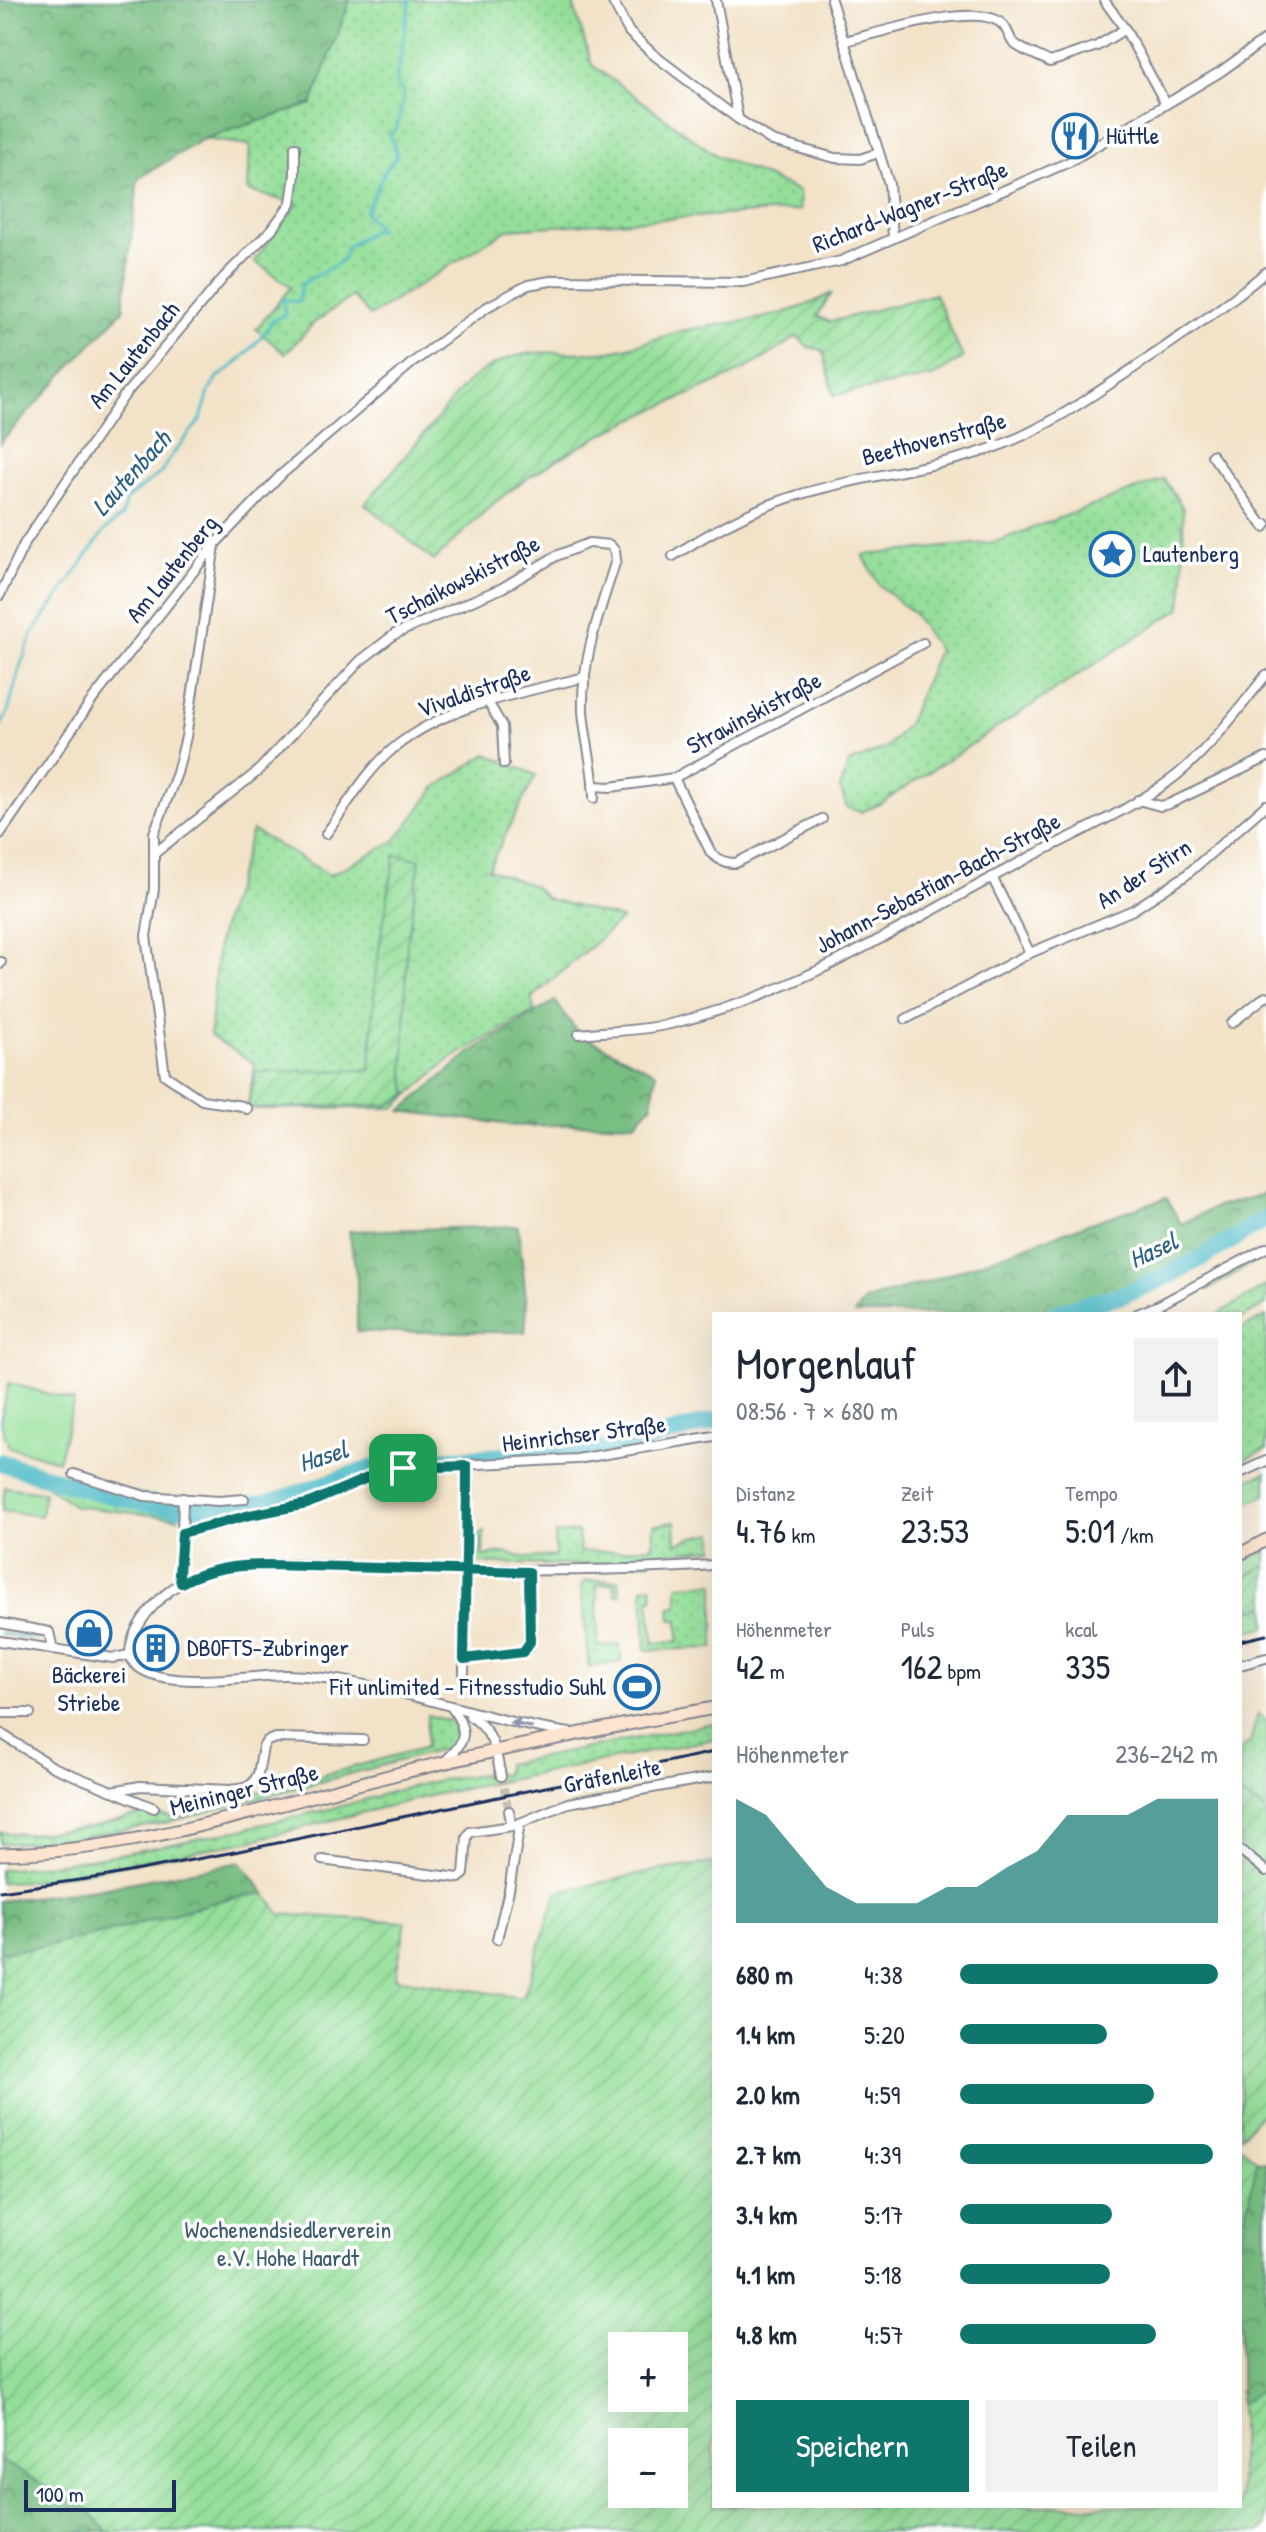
<!DOCTYPE html>
<html lang="de">
<meta charset="utf-8">
<style>
body{margin:0;font-family:"Patrick Hand",sans-serif;background:#f2f2f3;color:#1f2937;height:100vh;display:flex;flex-direction:column;font-size:30px;white-space:nowrap}
*{box-sizing:border-box;margin:0}
p{font-size:26px;color:#747a83}
.icon{flex:none;width:44px;height:44px;fill:none;stroke:currentColor;stroke-width:2;stroke-linecap:round;stroke-linejoin:round}
.map{position:relative;flex:1;overflow:hidden}
.sheet{position:absolute;left:712px;top:1312px;width:530px;height:1196px;display:flex;flex-direction:column;background:#fff;border-radius:0px;box-shadow:0 8px 32px #0002}
.sheet>*{flex:none}
.controls{position:absolute;left:608px;top:2332px;display:grid;gap:16px}
.controls a{display:grid;place-items:center;width:80px;height:80px;border-radius:0px;background:#fff;box-shadow:0 8px 32px #0002;font-size:40px}
.scale{position:absolute;left:24px;bottom:20px;width:152px;box-sizing:border-box;padding-left:8px;border:4px solid #1b2f5e;border-top:0;font-size:22px;line-height:28px;white-space:nowrap;color:#1b2f5e;-webkit-text-stroke:6px #fff;paint-order:stroke}
.pin{position:absolute;display:grid;place-items:center;width:68px;height:68px;color:#fff;margin:-34px;border-radius:16px;box-shadow:0 4px 12px #0006}
.round{display:grid;place-items:center;flex:none;width:84px;height:84px;border-radius:0px;background:#f2f2f3}
.headline{display:flex;align-items:center;justify-content:space-between;height:136px;padding:0 24px}
h1{font-size:44px;font-weight:600;line-height:60px}
.stats{display:grid;grid-template-columns:repeat(3,1fr);gap:12px;height:136px;padding:8px 24px}
.stats div{display:grid;align-content:center}
.stats b{font-size:34px;font-weight:600}
.stats small{font-size:22px;font-weight:400}
.stats p{font-size:22px}
.chart{height:224px;padding:16px 24px}
.chart p{display:flex;justify-content:space-between}
.chart svg{width:100%;height:144px;margin-top:8px;fill:#0f766e;opacity:.7}
.action{display:flex;gap:16px;margin-top:auto;padding:16px 24px}
.action a{flex:1;height:92px;border-radius:0px;background:#0f766e;color:#fff;font-size:32px;font-weight:600;line-height:92px;text-align:center}
.action a+a{background:#f2f2f3;color:#1f2937}
ul{padding:0 24px;list-style:none;font-size:26px}
li{display:grid;grid-template-columns:128px 96px 1fr;align-items:center;height:60px}
li i{height:20px;border-radius:10px;background:#0f766e}
.map>svg:first-child{display:block}
</style>
<div class="map">
<svg width="1266" height="2532" viewBox="0 0 1266 2532">
<defs>
<pattern id="grass-dots" width="8" height="8" patternUnits="userSpaceOnUse" patternTransform="scale(2)"><rect width="8" height="8" fill="#95df9a"/><path d="M2 2h.1M6 6h.1" fill="none" stroke="#80c087" stroke-width="1.8" stroke-linecap="round"/></pattern>
<pattern id="forest-crowns" width="20" height="18" patternUnits="userSpaceOnUse" patternTransform="scale(2)"><rect width="20" height="18" fill="#78be82"/><path d="M2 6a3 3 0 1 1 6 0M12 15a3 3 0 1 1 6 0" fill="none" stroke="#629b6e"/></pattern>
<pattern id="garden-furrows" width="10" height="10" patternUnits="userSpaceOnUse" patternTransform="scale(2)"><rect width="10" height="10" fill="#95df9a"/><path d="M-1 1l2-2M0 10L10 0M9 11l2-2" fill="none" stroke="#80c087"/></pattern>
</defs>
<rect width="100%" height="100%" fill="#fff"/>
<filter id="ink" filterUnits="userSpaceOnUse"><feTurbulence type="fractalNoise" baseFrequency=".0125" numOctaves="2"/><feDisplacementMap in="SourceGraphic" scale="16" xChannelSelector="R" yChannelSelector="G"/><feConvolveMatrix kernelMatrix="1 2 1 2 8 2 1 2 1" color-interpolation-filters="sRGB"/></filter>
<filter id="wash" filterUnits="userSpaceOnUse"><feTurbulence type="fractalNoise" baseFrequency=".006" numOctaves="4" result="noise"/><feDisplacementMap in="SourceGraphic" scale="32" xChannelSelector="R" yChannelSelector="G"/><feGaussianBlur stdDeviation="1.8" result="paint"/><feColorMatrix in="noise" values="0 0 0 0 0 0 0 0 0 0 0 0 0 0 0 0 0 1.4 0 .05"/><feComposite in="paint" operator="in"/></filter>
<g filter="url(#wash)">
<rect width="100%" height="100%" fill="#f2e2c7"/>
<g fill="url(#grass-dots)" stroke="#58877c" stroke-width="2">
<path d="M350,0H572L592,65L717,156L799,191L800,210L508,229L370,316L352,296L314,323L285,354L256,329L291,287L254,261L297,204L248,191L250,145L203,139L312,104Z"/>
<path d="M1164,479L1183,508L1184,578L1181,608L880,804L861,812L847,808L840,788L849,763L886,748L908,723L938,650L913,613L879,585L863,555L995,542Z"/>
<path d="M487,754L536,775L488,869L534,886L546,898L622,919L532,998L534,1011L449,1060L394,1108L247,1109L255,1064L210,1036L218,941L252,830L330,875L395,841L436,787Z"/>
<path d="M1266,1250V1255L1208,1290L1207,1282Z"/>
<path d="M1266,1286V1305L1240,1319V1314H1218Z"/>
<path d="M1266,1316V1450L1240,1461V1330Z"/>
<path d="M0,1455L128,1494L130,1498L177,1503L178,1518L74,1506L46,1485L0,1469Z"/>
<path d="M1266,1472V1495L1240,1505V1484Z"/>
<path d="M254,1513L199,1526L189,1520L188,1516Z"/>
<path d="M675,1522L676,1544L693,1537L714,1533V1549L652,1554V1562L558,1565L470,1563V1552H481V1539H473V1537L484,1532L483,1556L504,1553L528,1558L555,1556V1534L578,1532L580,1552L618,1551L653,1546L654,1525Z"/>
<path d="M1266,1550V1565L1240,1580V1564Z"/>
<path d="M619,1580L620,1595H615L614,1583L597,1585L598,1646L620,1645L621,1662L589,1667L581,1586L586,1581Z"/>
<path d="M1240,1582L1248,1611L1266,1606V1627L1240,1632Z"/>
<path d="M714,1583V1648L646,1650L643,1587L652,1586L653,1599H649L654,1643L679,1641L678,1620H671L670,1607L678,1606V1585Z"/>
<path d="M1258,1713L1266,1721V1811L1240,1795V1750L1250,1742Z"/>
<path d="M427,1715L450,1721L455,1726V1746L165,1823L61,1840L0,1844V1832L26,1834L91,1827L147,1813L181,1818L197,1814L196,1807L299,1782L426,1747Z"/>
<path d="M714,1723V1739L433,1795L253,1840L94,1870L31,1881L0,1882V1870C111,1860 217,1835 325,1810C377,1798 454,1769 505,1775L506,1764Z"/>
</g>
<g fill="url(#forest-crowns)" stroke="#4a7670" stroke-width="2">
<path d="M0,0H350L312,104L203,139L138,179L123,310L0,443Z"/>
<path d="M555,1001L579,1034L656,1073L652,1105L635,1123L520,1126L401,1111L471,1052Z"/>
<path d="M1266,1193V1219C1221,1246 1177,1275 1127,1293C1104,1302 1079,1303 1055,1314H854L865,1300L927,1282L1087,1224L1166,1198L1181,1224L1214,1208Z"/>
<path d="M518,1226L527,1307L525,1332H357V1279L349,1231Z"/>
<path d="M241,1862L265,1893C245,1897 224,1899 205,1905C136,1924 71,1945 0,1952V1901L96,1889Z"/>
<path d="M1257,2160L1266,2162V2387L1240,2405V2244Z"/>
<path d="M0,2460L88,2510L108,2532H0Z"/>
</g>
<g fill="#95df9a" stroke="#58877c" stroke-width="2">
<path d="M9,1383L74,1401L58,1461L9,1447L0,1421Z"/>
<path d="M5,1487L44,1492L41,1516L2,1511Z"/>
</g>
<g fill="url(#garden-furrows)" stroke="#58877c" stroke-width="2" fill-rule="evenodd">
<path d="M832,293L817,316L830,322L935,294L963,358L932,377L834,395L823,350L808,347L797,336C743,379 672,398 611,430C570,451 527,475 492,505C472,523 453,542 434,561L365,504C389,476 412,448 436,420C449,404 463,383 481,372C531,340 558,358 610,351C636,347 661,336 686,330C742,319 779,322 832,293Z"/>
<path d="M395,855L420,859L407,943L404,1073L408,1095L388,1105L247,1109L256,1072L370,1070L376,968Z"/>
<path d="M1266,1565V1606L1248,1611L1240,1580Z"/>
<path d="M1240,1795L1266,1811V2110L1240,2136Z"/>
<path d="M714,1863V2506H1240V2405L1266,2387V2526L1260,2532H108L88,2510L0,2460V1952C71,1946 136,1924 205,1905C224,1899 245,1897 265,1893L280,1914L406,1922L395,1978L523,1998L557,1892L659,1870ZM622,2346H674V2398H622ZM622,2442H674V2494H622Z"/>
<path d="M1240,2146L1257,2160L1240,2244Z"/>
</g>
<g fill="none" stroke-linecap="round" stroke-linejoin="round">
<g stroke="#4dbac6" stroke-width="3">
<path d="M0,728L8,712L20,667L33,633L105,530L122,516L126,499L162,472L169,459L201,419L209,392L217,377C228,374 267,334 271,322L285,314L283,299L298,302L302,284L343,260L346,248L370,232L379,230L365,213L384,173L397,155L390,135L397,128L404,93L396,84L410,0"/>
<path d="M0,1633L38,1639"/>
</g>
<g stroke="#4dbac6" stroke-width="18">
<path d="M1055,1314C1079,1303 1104,1302 1127,1293C1177,1275 1221,1246 1266,1219"/>
<path d="M0,1462C83,1488 174,1522 262,1504C309,1494 353,1469 401,1463C464,1456 527,1457 590,1451C626,1447 678,1431 714,1421"/>
</g>
</g>
</g>
<g filter="url(#ink)">
<g fill="none" stroke-linecap="round" stroke-linejoin="round">
<path stroke="#c7beb2" stroke-width="8" stroke-dasharray="8 4" stroke-linecap="butt" d="M501,1776L509,1811"/>
<g stroke="#868892" stroke-width="12">
<g id="minor">
<path d="M612,0L629,32L654,55L738,119L772,141L835,158L860,159L878,153"/>
<path d="M716,0L738,118"/>
<path d="M831,0L889,184L893,237"/>
<path d="M1104,0L1125,29L1166,104"/>
<path d="M845,41C878,33 970,4 998,21C1007,26 1007,33 1012,41C1019,50 1040,56 1050,62L1097,46L1125,29"/>
<path d="M1212,455L1264,527L1266,524"/>
<path d="M215,545L186,737L177,773L154,833V889L146,936L165,1075L202,1100L242,1106L247,1109"/>
<path d="M673,556C712,531 754,508 798,495C871,472 950,469 1020,437C1055,421 1087,399 1119,378C1169,344 1220,311 1266,272"/>
<path d="M0,595L24,544L124,396L224,277L272,229L291,203L295,175V147"/>
<path d="M488,702L502,726L504,764"/>
<path d="M674,778L711,853C719,860 725,863 736,863L822,819"/>
<path d="M593,786L611,787L674,778L923,643"/>
<path d="M1138,800L1160,806L1169,804L1266,758"/>
<path d="M0,834L90,703L215,544L282,474L412,363L487,307L528,285L556,280L743,282L841,261L1069,162L1220,72L1266,39"/>
<path d="M326,834C345,808 363,777 386,755C438,706 518,694 585,677"/>
<path d="M155,853L257,772L360,661L395,634L502,588L556,556L589,543L610,545L615,551L616,560C601,608 581,660 583,711C585,740 594,769 594,798"/>
<path d="M992,877L1030,953"/>
<path d="M0,964L1,962"/>
<path d="M906,1019L1030,953L1133,910L1185,876L1266,805"/>
<path d="M1232,1023L1266,996"/>
<path d="M579,1034C609,1031 641,1031 670,1024C795,995 905,924 1017,864C1067,837 1133,810 1177,775C1211,747 1239,709 1266,675"/>
<path d="M1137,1314L1159,1305L1266,1248"/>
<path d="M1240,1473L1266,1461"/>
<path d="M74,1474L145,1496L219,1501L244,1499"/>
<path d="M182,1533L183,1498"/>
<path d="M181,1583L179,1574L182,1533L250,1515L307,1504L381,1472L403,1468L577,1459L714,1436"/>
<path d="M0,1623L49,1632L53,1649"/>
<path d="M0,1641L113,1658L130,1655"/>
<path d="M130,1655C130,1622 168,1586 197,1575C244,1556 344,1567 397,1569C503,1571 608,1572 714,1565"/>
<path d="M130,1655C142,1696 255,1674 287,1675C384,1678 475,1720 570,1733"/>
<path d="M464,1659L523,1652L528,1648L529,1572"/>
<path d="M1240,1665L1266,1658"/>
<path d="M464,1674L467,1466"/>
<path d="M0,1713H30"/>
<path d="M470,1716C493,1730 496,1751 501,1776"/>
<path d="M0,1733L53,1767L112,1791L140,1786L230,1790L245,1788L253,1783L258,1774L263,1747L267,1741L276,1738L363,1740"/>
<path d="M445,1761C466,1742 469,1732 452,1708"/>
<path d="M113,1791L154,1808"/>
<path d="M509,1811L512,1826L515,1825"/>
<path d="M520,1823L568,1803L714,1777"/>
<path d="M1240,1850L1266,1871"/>
<path d="M322,1860L459,1878L464,1874L467,1837L470,1832L512,1826"/>
<path d="M497,1939L509,1890L520,1823"/>
</g>
</g>
<g stroke="#868892" stroke-width="15">
<g id="secondary">
<path d="M1240,1554L1266,1540"/>
<path d="M0,1854C130,1852 256,1810 381,1778C490,1750 603,1728 714,1708"/>
</g>
</g>
<use href="#minor" stroke="#fff" stroke-width="8"/>
<use href="#secondary" stroke="#fde4d0" stroke-width="11"/>
<g stroke="#1b2f5e" stroke-width="3">
<path d="M1240,1641L1266,1635"/>
<path d="M0,1891L108,1876L234,1852L714,1752"/>
</g>
</g>
<defs><path id="oneway-solid" d="M-6-.8H1V-3.2L6.5 0L1 3.2V.8H-6Z" transform="scale(2)"/></defs>
<use fill="#8d97ae" href="#oneway-solid" transform="translate(521 1725) rotate(-168)"/>
</g>
<g fill="none" stroke-linecap="round" stroke-linejoin="round" filter="url(#ink)">
<g stroke="#fff" stroke-width="16">
<path id="route" d="M403,1468L381,1472L307,1504L250,1515L182,1533L179,1574L181,1583C209,1568 238,1565 270,1565L529,1572L530,1642L523,1652L464,1659C465,1595 467,1530 467,1466L403,1468"/>
</g>
<use href="#route" stroke="#0f766e" stroke-width="10"/>
</g>
<defs>
<g id="restaurant-ring" transform="scale(2.3)"><circle r="9.5" fill="#fff" stroke="#1f6fb2" stroke-width="1.5"/><path d="M-5-6h1v4h1v-4h1v4h1v-4h1v5L-1.5 .5V6h-2V.5L-5-1ZM5-6V6H3V1.5H1.5Q1.5-4 5-6Z" fill="#1f6fb2"/></g>
<g id="sight-ring" transform="scale(2.3)"><circle r="9.5" fill="#fff" stroke="#1f6fb2" stroke-width="1.5"/><path d="M0-6L1.8-2.2L6-1.7L2.9 1.2L3.7 5.4L0 3.3L-3.7 5.4L-2.9 1.2L-6-1.7L-1.8-2.2Z" fill="#1f6fb2"/></g>
<g id="shop-ring" transform="scale(2.3)"><circle r="9.5" fill="#fff" stroke="#1f6fb2" stroke-width="1.5"/><path d="M-5-2.5h2.3a2.7 3.5 0 0 1 5.4 0H5L5.5 6h-11ZM-1.5-2.5h3a1.5 2.3 0 0 0-3 0Z" fill="#1f6fb2"/></g>
<g id="building-ring" transform="scale(2.3)"><circle r="9.5" fill="#fff" stroke="#1f6fb2" stroke-width="1.5"/><path d="M-4-6H4V6H1V3H-1V6H-4ZM-2.5-4.3h1.7v1.8h-1.7ZM.8-4.3h1.7v1.8H.8ZM-2.5-1h1.7V.8h-1.7ZM.8-1h1.7V.8H.8Z" fill="#1f6fb2"/></g>
<g id="stadium-ring" transform="scale(2.3)"><circle r="9.5" fill="#fff" stroke="#1f6fb2" stroke-width="1.5"/><path d="M0-5a6.5 5 0 1 0 0 10a6.5 5 0 1 0 0-10ZM-3.5-1.8h7v3.6h-7Z" fill="#1f6fb2"/></g>
</defs>
<g fill-rule="evenodd">
<use href="#restaurant-ring" x="1075" y="136"/>
<use href="#sight-ring" x="1112" y="554"/>
<use href="#shop-ring" x="89" y="1633"/>
<use href="#building-ring" x="156" y="1648"/>
<use href="#stadium-ring" x="637" y="1687"/>
</g>
<g text-anchor="middle" stroke-width="7" stroke-linejoin="round" paint-order="stroke">
<g font-size="24" fill="#1b2f5e" stroke="#fff" text-anchor="start">
<text x="1106" y="144">Hüttle</text>
<text x="1143" y="562">Lautenberg</text>
<text x="187" y="1656">DB0FTS-Zubringer</text>
<text x="89" y="1683" text-anchor="middle">Bäckerei<tspan x="89" dy="28">Striebe</tspan></text>
<text x="606" y="1695" text-anchor="end">Fit unlimited - Fitnesstudio Suhl</text>
</g>
<g font-size="24" fill="#1b2f5e" stroke="#fff">
<text transform="translate(910 207) rotate(-22)" y="8">Richard-Wagner-Straße</text>
<text transform="translate(134 355) rotate(-51)" y="8">Am Lautenbach</text>
<text transform="translate(934 439) rotate(-15)" y="8">Beethovenstraße</text>
<text transform="translate(172 569) rotate(-51)" y="8">Am Lautenberg</text>
<text transform="translate(463 580) rotate(-27)" y="8">Tschaikowskistraße</text>
<text transform="translate(474 691) rotate(-19)" y="8">Vivaldistraße</text>
<text transform="translate(754 713) rotate(-28)" y="8">Strawinskistraße</text>
<text transform="translate(1144 874) rotate(-33)" y="8">An der Stirn</text>
<text transform="translate(938 883) rotate(-28)" y="8">Johann-Sebastian-Bach-Straße</text>
<text transform="translate(584 1434) rotate(-7)" y="8">Heinrichser Straße</text>
<text transform="translate(612 1776) rotate(-11)" y="8">Gräfenleite</text>
<text transform="translate(244 1790) rotate(-14)" y="8">Meininger Straße</text>
</g>
<g font-size="24" fill="#3a5b6d" stroke="#fff">
<text x="288" y="2238">Wochenendsiedlerverein<tspan x="288" dy="28">e.V. Hohe Haardt</tspan></text>
</g>
<g font-size="26" font-style="italic" fill="#2c6082" stroke="#fff">
<text transform="translate(131 473) rotate(-48)" y="9">Lautenbach</text>
<text transform="translate(1153 1250) rotate(-25)" y="9">Hasel</text>
<text transform="translate(323 1456) rotate(-18)" y="9">Hasel</text>
</g>
</g>
</svg>
<div class="controls">
<a>+</a>
<a>−</a>
</div>
<div class="scale">100 m</div>
<div class="pin" style="left:403px;top:1468px;background:#1e9e55"><svg class="icon" aria-label="arrive" viewBox="0 0 24 24"><path d="M6 21V4h12l-3 4 3 4H6"/></svg></div>
<section class="sheet">
<div class="headline"><div><h1>Morgenlauf</h1><p>08:56 · 7 × 680 m</p></div><a class="round"><svg class="icon" aria-label="share" viewBox="0 0 24 24"><path d="M12 15V3M7 8l5-5 5 5M5 13v7h14v-7"/></svg></a></div>
<div class="stats">
<div><p>Distanz</p><b>4.76<small> km</small></b></div>
<div><p>Zeit</p><b>23:53</b></div>
<div><p>Tempo</p><b>5:01<small> /km</small></b></div>
</div>
<div class="stats">
<div><p>Höhenmeter</p><b>42<small> m</small></b></div>
<div><p>Puls</p><b>162<small> bpm</small></b></div>
<div><p>kcal</p><b>335</b></div>
</div>
<div class="chart"><p><span>Höhenmeter</span>236–242 m</p>
<svg viewBox="0 0 160 44" preserveAspectRatio="none"><path d="M0 44V6L10 11L20 22L30 33L40 38L50 38L60 38L70 33L80 33L90 27L100 22L110 11L120 11L130 11L140 6L150 6L160 6V44z"/></svg>
</div>
<ul>
<li><b>680 m</b>4:38<i style="width:100%"></i></li>
<li><b>1.4 km</b>5:20<i style="width:57%"></i></li>
<li><b>2.0 km</b>4:59<i style="width:75%"></i></li>
<li><b>2.7 km</b>4:39<i style="width:98%"></i></li>
<li><b>3.4 km</b>5:17<i style="width:59%"></i></li>
<li><b>4.1 km</b>5:18<i style="width:58%"></i></li>
<li><b>4.8 km</b>4:57<i style="width:76%"></i></li>
</ul>
<div class="action"><a>Speichern</a><a>Teilen</a></div>
</section>
</div>
